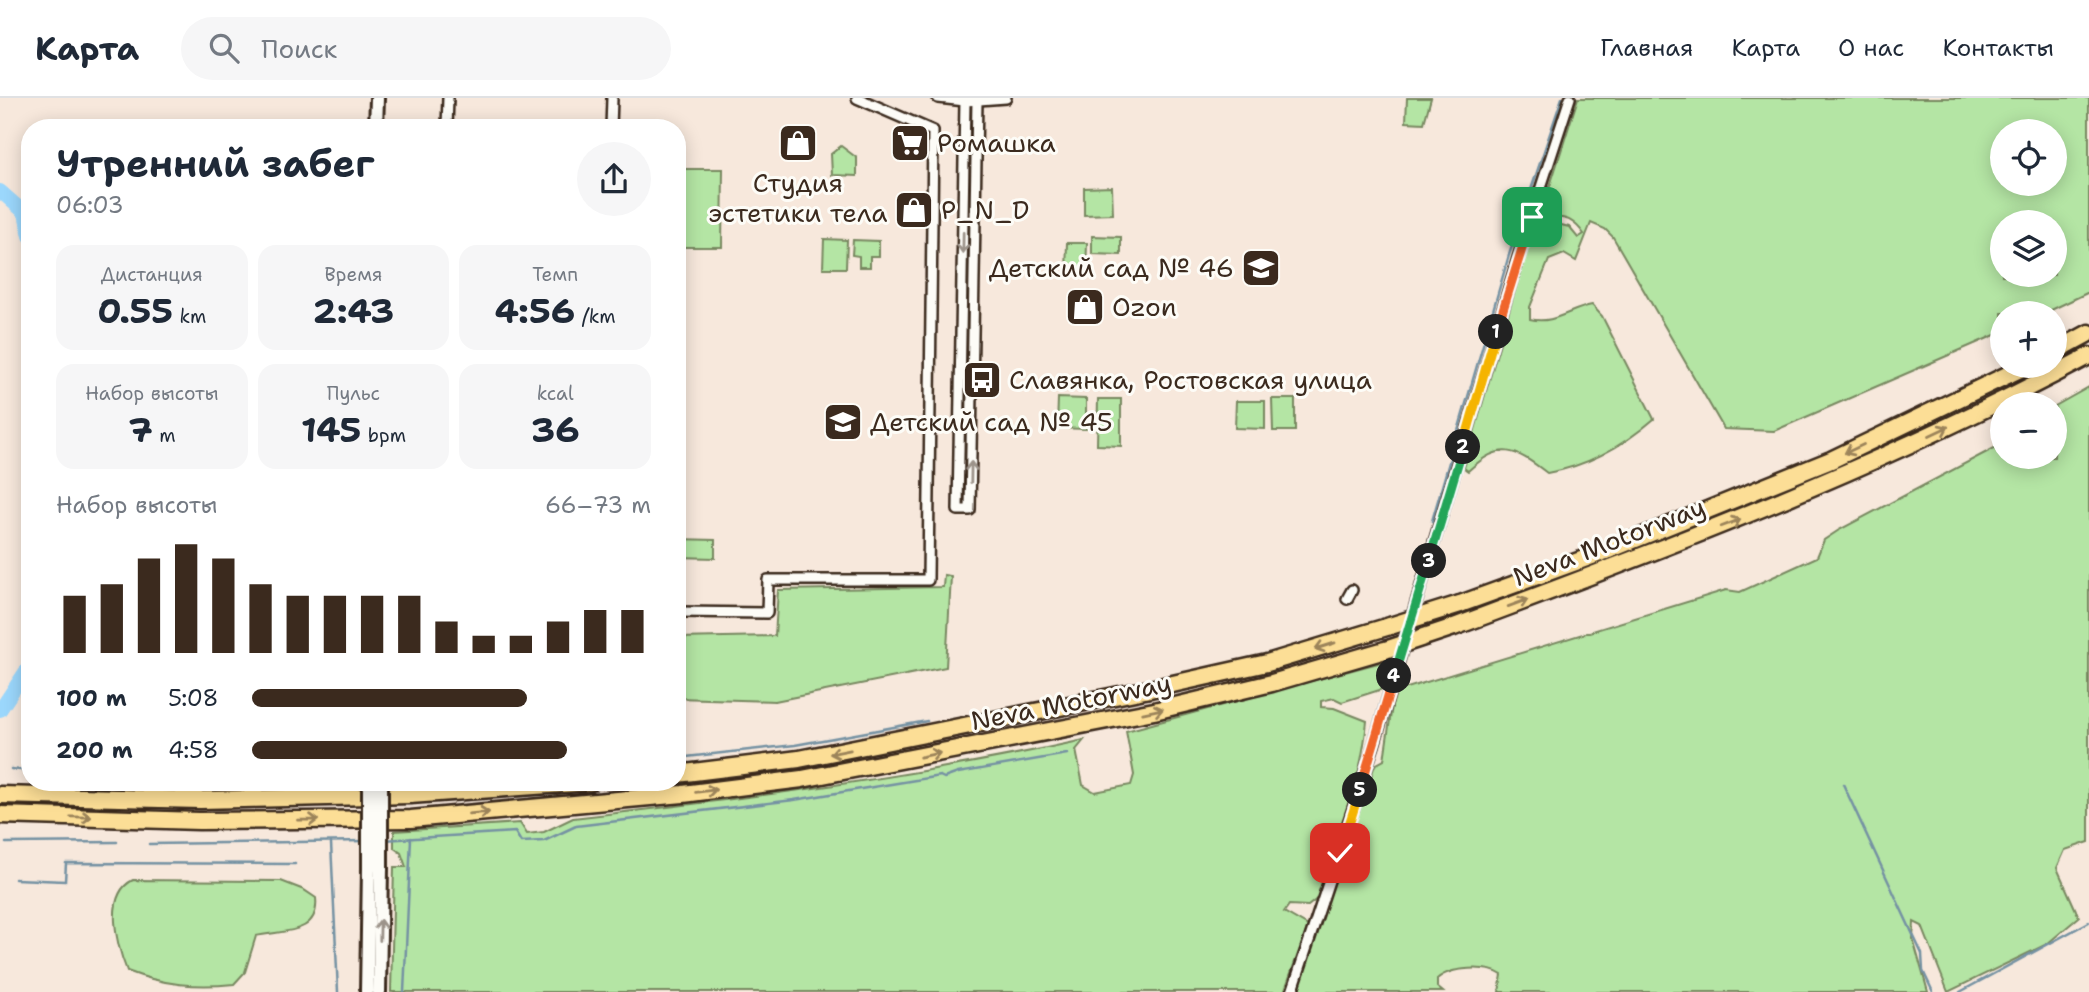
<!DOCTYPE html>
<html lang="ru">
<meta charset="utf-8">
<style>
body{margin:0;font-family:"Shantell Sans",sans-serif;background:#f6f6f7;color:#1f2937;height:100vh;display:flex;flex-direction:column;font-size:26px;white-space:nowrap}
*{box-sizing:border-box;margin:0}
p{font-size:23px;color:#747a83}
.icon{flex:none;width:38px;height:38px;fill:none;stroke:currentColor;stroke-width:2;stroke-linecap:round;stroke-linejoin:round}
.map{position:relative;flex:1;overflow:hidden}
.details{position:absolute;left:21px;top:21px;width:665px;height:672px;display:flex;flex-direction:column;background:#fff;border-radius:28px;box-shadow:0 4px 18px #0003}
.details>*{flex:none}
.fabs{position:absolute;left:1990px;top:21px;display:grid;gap:14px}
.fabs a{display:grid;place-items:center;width:77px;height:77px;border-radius:50%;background:#fff;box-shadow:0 4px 18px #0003;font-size:35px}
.pin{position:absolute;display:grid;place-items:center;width:60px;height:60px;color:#fff;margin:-30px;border-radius:14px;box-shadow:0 4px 10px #0006}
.km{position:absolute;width:35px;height:35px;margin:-18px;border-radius:50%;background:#222;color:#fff;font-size:19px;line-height:35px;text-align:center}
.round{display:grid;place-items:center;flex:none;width:74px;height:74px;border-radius:37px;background:#f6f6f7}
.overview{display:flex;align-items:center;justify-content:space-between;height:119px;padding:0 35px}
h1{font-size:38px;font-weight:700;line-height:52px}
.metrics{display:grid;grid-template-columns:repeat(3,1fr);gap:10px;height:119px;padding:7px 35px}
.metrics div{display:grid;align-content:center;border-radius:18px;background:#f6f6f7;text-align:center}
.metrics b{font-size:35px;font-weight:700}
.metrics small{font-size:19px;font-weight:400}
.metrics p{font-size:19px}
.chart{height:196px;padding:14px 35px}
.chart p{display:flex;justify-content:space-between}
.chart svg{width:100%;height:126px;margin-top:7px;stroke:#3b2a1e;stroke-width:6}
ul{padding:0 35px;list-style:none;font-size:23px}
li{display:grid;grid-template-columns:112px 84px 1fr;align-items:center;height:52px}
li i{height:18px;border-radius:9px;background:#3b2a1e}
header{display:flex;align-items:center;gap:42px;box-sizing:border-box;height:98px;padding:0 35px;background:#fff;border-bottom:2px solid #e0e1e3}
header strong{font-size:33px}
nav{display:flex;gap:38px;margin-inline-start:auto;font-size:24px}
.search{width:490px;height:63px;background:#f6f6f7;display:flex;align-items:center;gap:18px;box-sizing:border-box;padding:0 24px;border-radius:38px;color:#747a83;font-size:26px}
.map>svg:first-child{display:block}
</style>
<header>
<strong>Карта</strong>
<div class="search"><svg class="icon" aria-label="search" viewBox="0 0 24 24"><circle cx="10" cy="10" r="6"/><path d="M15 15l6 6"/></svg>Поиск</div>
<nav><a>Главная</a><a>Карта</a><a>О нас</a><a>Контакты</a></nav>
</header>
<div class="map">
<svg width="2089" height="894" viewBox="0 0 2089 894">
<rect width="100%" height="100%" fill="#f7e8dc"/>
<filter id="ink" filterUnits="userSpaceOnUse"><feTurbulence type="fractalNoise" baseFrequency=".0143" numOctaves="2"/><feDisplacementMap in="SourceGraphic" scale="14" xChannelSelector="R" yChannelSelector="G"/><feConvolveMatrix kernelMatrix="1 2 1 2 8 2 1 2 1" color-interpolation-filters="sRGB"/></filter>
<g filter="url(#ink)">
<g fill="#b4e5a4" stroke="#788861" stroke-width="2" fill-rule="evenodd">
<path d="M1407,0H1431L1424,25L1406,24Z"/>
<path d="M1578,0H2089V194L2045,215H2002V234L1774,333L1724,331L1613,139L1605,131L1591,125L1576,163L1564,156L1549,162L1530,209V221C1553,227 1570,211 1592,207L1602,218L1654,321C1623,348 1589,368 1547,375C1514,350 1501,343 1468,373L1464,370L1530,140L1538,127L1546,123L1569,129L1578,140L1584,136C1567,112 1559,126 1542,113ZM2002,33H2054V86H2002ZM2002,124H2054V177H2002Z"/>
<path d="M841,48L857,60V78L832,77L831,56Z"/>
<path d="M677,71H723L722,149H677Z"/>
<path d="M1112,89L1113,116L1084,117V90Z"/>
<path d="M1092,138L1121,139V157L1092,156Z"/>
<path d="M824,141L847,142L846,170H823Z"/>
<path d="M853,142L879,143V158H870V169H859V158L852,157Z"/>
<path d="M1067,145H1087L1086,174H1066Z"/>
<path d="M2089,289V744L2065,752L2057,770L2079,819L2047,846L1948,894L1922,828L1914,824L1913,841L1928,894H1499L1502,877C1487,867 1450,869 1437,881V889L1443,894H1296L1375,667L1384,662L1394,594L1726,492L1740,494L1817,459L1824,442L1839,432L2002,346V359H2054L2055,308Z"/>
<path d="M1058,300L1086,301V331L1057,330Z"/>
<path d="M1098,301H1121V348L1097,347Z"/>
<path d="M1272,301H1295V333H1273Z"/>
<path d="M1236,303H1265V331L1235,330Z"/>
<path d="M677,441L715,442V460L677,459Z"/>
<path d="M944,477L951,478L946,569L775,603L677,600V540L775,538L778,492L943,489Z"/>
<path d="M1393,561L1386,590L1342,604L1334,600L1321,603V609L1334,610L1367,623C1361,685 1339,743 1318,800L1308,808L1289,807L1284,814L1308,828L1284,894H391L394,769H406L401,755L394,750V733L520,725L527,736L544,734L573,720C745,701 915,679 1084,642L1076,652L1083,687L1095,694L1131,687L1134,677L1126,633Z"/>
<path d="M133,782L281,783L304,792L316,800C320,838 281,832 256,838L245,874L234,886C196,890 163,887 127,873C117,848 103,797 133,782Z"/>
</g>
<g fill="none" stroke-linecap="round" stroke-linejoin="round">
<g stroke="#7592a3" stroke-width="2.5">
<path d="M19,109L27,101"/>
<path d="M1432,423L1509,157L1562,0"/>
<path d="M677,660L795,647L927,623"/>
<path d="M11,671L30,673"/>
<path d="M281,684H354"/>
<path d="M1843,686L1922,856L1923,873L1933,894"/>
<path d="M383,742L515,734L521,744L544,743L576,728L794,702L940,678L944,680L958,675L1067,656"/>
<path d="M6,745L117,744"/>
<path d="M331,745L338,894"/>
<path d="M149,746L366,743"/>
<path d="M15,781L65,783L66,765L295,766"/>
<path d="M404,894L411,740"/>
<path d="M1960,894L2089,824"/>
</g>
<g stroke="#9bd7fc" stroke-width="14">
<path d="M0,93L25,115L30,138"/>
<path d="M0,612L30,567"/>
</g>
<g stroke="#3b2a1e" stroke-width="14">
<g id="minor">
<path d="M938,0L965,3L1006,0"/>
<path d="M965,3L958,412H970L977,2"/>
<path d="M447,30L448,0"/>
<path d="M611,30L612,0"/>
<path d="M1347,501L1352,492"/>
<path d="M677,514L767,515L768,482H928L933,33L857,0"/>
<path d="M1292,894L1374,647L1518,160L1570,0"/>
</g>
</g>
<g stroke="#3b2a1e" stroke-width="18">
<g id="secondary">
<path d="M376,30L377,0"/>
<path d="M367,894L369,770"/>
<path d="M379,894L381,770"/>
</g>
</g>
<g stroke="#3b2a1e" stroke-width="21">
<g id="motorway">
<path d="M2054,254L2089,235"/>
<path d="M1460,506L1606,453L1831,362L2026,268"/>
<path d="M1454,529C1670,449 1885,367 2089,258"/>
<path d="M677,676L799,661L1150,591L1267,565L1390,528"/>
<path d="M0,697L200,702L410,697L591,684"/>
<path d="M0,717L199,723L411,721L683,696L802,681L1154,613L1272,585L1385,552"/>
</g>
</g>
<use href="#minor" stroke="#fdfcf7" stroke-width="9"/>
<use href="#secondary" stroke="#fdfcf7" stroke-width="12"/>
<use href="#motorway" stroke="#fcde96" stroke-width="16"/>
<g stroke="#3b2a1e" stroke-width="18" stroke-linecap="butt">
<g id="secondary-bridge">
<path d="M369,770V684"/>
<path d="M381,770V684"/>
</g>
</g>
<g stroke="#3b2a1e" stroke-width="21" stroke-linecap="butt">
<g id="motorway-bridge">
<path d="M1390,528L1460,506"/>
<path d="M1385,552L1454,529"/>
</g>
</g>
<use href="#secondary-bridge" stroke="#fdfcf7" stroke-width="12"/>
<use href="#motorway-bridge" stroke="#fcde96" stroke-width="16"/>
</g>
<defs><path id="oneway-shaft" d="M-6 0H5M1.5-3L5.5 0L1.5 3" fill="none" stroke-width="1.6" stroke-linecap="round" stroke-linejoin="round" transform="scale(1.75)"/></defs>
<g stroke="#9c938a">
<use href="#oneway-shaft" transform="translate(963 145) rotate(91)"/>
<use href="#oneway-shaft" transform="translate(971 374) rotate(-89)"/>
<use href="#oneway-shaft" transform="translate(380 832) rotate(-89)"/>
</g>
<g stroke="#9c845a">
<use href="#oneway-shaft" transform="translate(1939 333) rotate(-25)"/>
<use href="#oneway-shaft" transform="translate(1854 351) rotate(155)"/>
<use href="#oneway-shaft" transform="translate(1731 425) rotate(-21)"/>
<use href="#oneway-shaft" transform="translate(1518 505) rotate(-20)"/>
<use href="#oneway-shaft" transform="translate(1325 548) rotate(163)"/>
<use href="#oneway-shaft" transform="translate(1153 613) rotate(-12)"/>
<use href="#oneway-shaft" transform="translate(840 654) rotate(169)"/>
<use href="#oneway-shaft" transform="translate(930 657) rotate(-12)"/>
<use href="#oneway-shaft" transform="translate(706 693) rotate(-7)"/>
<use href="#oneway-shaft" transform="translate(479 715) rotate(-5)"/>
<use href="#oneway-shaft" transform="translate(81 719) rotate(1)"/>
<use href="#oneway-shaft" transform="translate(308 722) rotate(-1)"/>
</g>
</g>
<g fill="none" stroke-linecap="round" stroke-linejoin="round" filter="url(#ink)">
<g stroke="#fff" stroke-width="14">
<path id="split-1" d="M1496,234L1532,119"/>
</g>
<g stroke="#fff" stroke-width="14">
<path id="split-2" d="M1463,349L1496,234"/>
</g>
<g stroke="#fff" stroke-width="14">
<path id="split-3" d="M1429,463L1463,349"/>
</g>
<g stroke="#fff" stroke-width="14">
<path id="split-4" d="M1394,578L1429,463"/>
</g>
<g stroke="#fff" stroke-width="14">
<path id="split-5" d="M1360,692L1394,578"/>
</g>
<g stroke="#fff" stroke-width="14">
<path id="split-6" d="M1340,755L1360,692"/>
</g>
<use href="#split-1" stroke="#f0652b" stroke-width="9"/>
<use href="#split-2" stroke="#f5b400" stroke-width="9"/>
<use href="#split-3" stroke="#22a559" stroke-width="9"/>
<use href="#split-4" stroke="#22a559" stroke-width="9"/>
<use href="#split-5" stroke="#f0652b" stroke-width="9"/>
<use href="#split-6" stroke="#f5b400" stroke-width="9"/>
</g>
<defs>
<g id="shop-square" transform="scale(2.0125)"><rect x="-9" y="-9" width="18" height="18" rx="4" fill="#3b2a1e" stroke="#fdfcf7"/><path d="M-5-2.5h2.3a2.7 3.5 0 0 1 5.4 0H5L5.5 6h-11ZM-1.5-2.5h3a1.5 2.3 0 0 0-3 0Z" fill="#fff"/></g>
<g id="supermarket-square" transform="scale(2.0125)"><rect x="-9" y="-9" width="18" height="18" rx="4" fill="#3b2a1e" stroke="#fdfcf7"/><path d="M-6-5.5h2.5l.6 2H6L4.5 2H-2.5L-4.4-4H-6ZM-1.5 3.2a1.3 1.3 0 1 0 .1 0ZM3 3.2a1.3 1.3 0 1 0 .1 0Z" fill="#fff"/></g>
<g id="school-square" transform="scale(2.0125)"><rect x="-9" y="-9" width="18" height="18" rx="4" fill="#3b2a1e" stroke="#fdfcf7"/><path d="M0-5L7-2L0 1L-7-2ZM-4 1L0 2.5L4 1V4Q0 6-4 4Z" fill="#fff"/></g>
<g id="bus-square" transform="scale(2.0125)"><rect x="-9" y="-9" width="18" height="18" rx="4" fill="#3b2a1e" stroke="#fdfcf7"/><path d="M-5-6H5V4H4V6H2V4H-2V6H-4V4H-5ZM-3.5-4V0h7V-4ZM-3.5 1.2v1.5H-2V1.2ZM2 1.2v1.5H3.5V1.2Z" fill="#fff"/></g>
</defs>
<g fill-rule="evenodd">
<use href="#shop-square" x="798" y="45"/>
<use href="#supermarket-square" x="910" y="45"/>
<use href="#shop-square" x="914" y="112"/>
<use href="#school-square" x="1261" y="170"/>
<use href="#shop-square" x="1085" y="209"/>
<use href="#bus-square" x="982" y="282"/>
<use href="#school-square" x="843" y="324"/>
</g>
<g text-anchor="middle" stroke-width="6" stroke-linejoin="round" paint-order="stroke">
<g font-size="26" fill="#3b2a1e" stroke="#fdfcf7" text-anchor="start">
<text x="937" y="54">Ромашка</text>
<text x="798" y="94" text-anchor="middle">Студия<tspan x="798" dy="30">эстетики тела</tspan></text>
<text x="941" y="121">P_N_D</text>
<text x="1234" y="179" text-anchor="end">Детский сад № 46</text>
<text x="1112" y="218">Ozon</text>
<text x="1009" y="291">Славянка, Ростовская улица</text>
<text x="870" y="333">Детский сад № 45</text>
</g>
<g font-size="26" fill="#3b2a1e" stroke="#fdfcf7">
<text transform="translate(1609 444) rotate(-21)" y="9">Neva Motorway</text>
<text transform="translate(1071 604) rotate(-11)" y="9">Neva Motorway</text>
</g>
</g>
</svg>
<div class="fabs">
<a><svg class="icon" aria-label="locate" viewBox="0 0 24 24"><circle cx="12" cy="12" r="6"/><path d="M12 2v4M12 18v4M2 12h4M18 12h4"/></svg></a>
<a><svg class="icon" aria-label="layers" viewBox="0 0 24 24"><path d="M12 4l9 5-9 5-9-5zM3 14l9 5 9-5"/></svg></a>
<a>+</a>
<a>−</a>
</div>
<div class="pin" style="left:1532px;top:119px;background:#1e9e55"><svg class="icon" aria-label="arrive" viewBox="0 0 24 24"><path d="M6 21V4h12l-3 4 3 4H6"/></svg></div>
<div class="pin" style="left:1340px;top:755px;background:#d93025"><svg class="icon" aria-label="check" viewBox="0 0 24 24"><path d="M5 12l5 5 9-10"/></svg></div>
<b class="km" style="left:1496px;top:234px">1</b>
<b class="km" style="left:1463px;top:349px">2</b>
<b class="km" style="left:1429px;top:463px">3</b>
<b class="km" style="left:1394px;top:578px">4</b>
<b class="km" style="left:1360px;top:692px">5</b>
<section class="details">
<div class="overview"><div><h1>Утренний забег</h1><p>06:03</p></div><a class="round"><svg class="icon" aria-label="share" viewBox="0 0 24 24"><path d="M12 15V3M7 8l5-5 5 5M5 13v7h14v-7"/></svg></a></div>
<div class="metrics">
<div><p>Дистанция</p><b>0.55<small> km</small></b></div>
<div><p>Время</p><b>2:43</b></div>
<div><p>Темп</p><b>4:56<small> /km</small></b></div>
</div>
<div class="metrics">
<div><p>Набор высоты</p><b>7<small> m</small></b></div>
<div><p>Пульс</p><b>145<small> bpm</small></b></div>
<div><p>kcal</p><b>36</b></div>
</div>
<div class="chart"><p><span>Набор высоты</span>66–73 m</p>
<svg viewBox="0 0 160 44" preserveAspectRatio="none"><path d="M5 44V24M15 44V20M25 44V11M35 44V6M45 44V11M55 44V20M65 44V24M75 44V24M85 44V24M95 44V24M105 44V33M115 44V38M125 44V38M135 44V33M145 44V29M155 44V29"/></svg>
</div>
<ul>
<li><b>100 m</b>5:08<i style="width:69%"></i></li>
<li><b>200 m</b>4:58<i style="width:79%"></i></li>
</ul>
</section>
</div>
